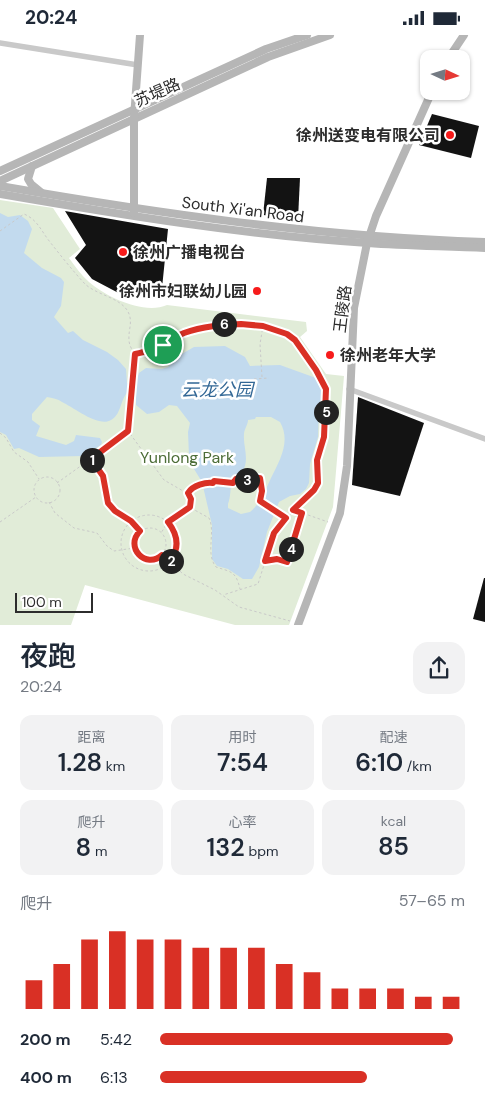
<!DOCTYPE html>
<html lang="zh">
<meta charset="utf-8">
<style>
body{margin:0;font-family:"DM Sans","Noto Sans SC",sans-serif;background:#f2f2f3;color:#1f2937;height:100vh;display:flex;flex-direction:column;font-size:19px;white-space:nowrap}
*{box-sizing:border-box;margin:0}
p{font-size:16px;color:#747a83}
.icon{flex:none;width:28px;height:28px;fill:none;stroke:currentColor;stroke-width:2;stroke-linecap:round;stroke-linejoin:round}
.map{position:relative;height:590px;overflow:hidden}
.side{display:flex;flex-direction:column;background:#fff;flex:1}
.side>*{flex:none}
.needle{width:32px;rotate:94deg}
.fabs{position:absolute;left:420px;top:15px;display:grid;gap:10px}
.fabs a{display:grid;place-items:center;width:50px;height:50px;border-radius:10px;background:#fff;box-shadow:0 1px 4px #0004;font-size:25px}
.scale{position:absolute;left:15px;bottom:12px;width:78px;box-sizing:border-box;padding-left:5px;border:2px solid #2c2c2c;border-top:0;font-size:14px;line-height:18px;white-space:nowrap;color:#2c2c2c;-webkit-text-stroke:4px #fff;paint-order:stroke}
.pin{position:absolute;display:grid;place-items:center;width:42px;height:42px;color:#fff;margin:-21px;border:2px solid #fff;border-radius:50%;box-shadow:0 1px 5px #0007}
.km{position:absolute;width:25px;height:25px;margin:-12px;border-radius:50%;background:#222;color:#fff;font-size:14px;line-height:25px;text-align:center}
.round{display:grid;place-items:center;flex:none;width:52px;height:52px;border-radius:15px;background:#f2f2f3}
.summary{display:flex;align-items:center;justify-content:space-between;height:85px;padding:0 20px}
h1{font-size:28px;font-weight:600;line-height:38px}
.stats{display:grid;grid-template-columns:repeat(3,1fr);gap:8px;height:85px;padding:5px 20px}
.stats div{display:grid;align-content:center;border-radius:12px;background:#f2f2f3;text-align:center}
.stats b{font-size:25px;font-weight:600}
.stats small{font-size:14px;font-weight:400}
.stats p{font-size:14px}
.chart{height:140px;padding:10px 20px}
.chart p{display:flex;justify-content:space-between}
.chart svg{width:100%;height:90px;margin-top:5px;stroke:#d93025;stroke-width:6}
ul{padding:0 20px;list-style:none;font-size:16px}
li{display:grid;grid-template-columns:80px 60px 1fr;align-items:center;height:38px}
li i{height:12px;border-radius:6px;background:#d93025}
.status{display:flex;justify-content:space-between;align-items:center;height:35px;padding:0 25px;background:#fff;direction:ltr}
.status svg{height:14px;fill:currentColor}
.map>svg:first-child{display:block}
</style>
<div class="status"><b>20:24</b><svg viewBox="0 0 49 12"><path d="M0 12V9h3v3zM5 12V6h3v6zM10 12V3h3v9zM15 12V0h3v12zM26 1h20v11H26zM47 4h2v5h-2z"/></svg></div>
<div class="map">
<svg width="485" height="590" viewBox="0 0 485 590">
<rect width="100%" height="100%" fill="#fff"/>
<path fill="#e1ecd8" d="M0,165L53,173L80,214L69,223C75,231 81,240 89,247C106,262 144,280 167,270L306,287L307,296L300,302L326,339L344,341L333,472L289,590H235L85,550L71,590H0Z"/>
<path fill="#c2daee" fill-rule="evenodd" d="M0,178L8,182L20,180L28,186L32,194L24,218L42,233L61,243L64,247L61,271L54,282L68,298L73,296L83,305L107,317L118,325L126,334L127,348L135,350L139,338L146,333L162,334L168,332L180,320L194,312L225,311L245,322L250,331L280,330L316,343L323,358L319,372L318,402L310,429L309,448L306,454L300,459L290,461L279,467L267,497L259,532L252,544H243L228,534L217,531L212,524V490L202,447L191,429L189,421L188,397L190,388L177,371L169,370L159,377L147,379L136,370V360L127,358C120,366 121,380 111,385C99,393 73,372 62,367C58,364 52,363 47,362L32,379V385L40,391L36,401L66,410L74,406L76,400L100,403L102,407L101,410L83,421L39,422L19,413L14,414L6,400L0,397ZM256,382H271L280,387C291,406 280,425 271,443C265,456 261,468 250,477L241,479L228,473V469C231,461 230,453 232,445C234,438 243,439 245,431C248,420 243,410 244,399C244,394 248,390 248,385L255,384Z"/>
<g fill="#131313">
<path d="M432,79L479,91L471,123L419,110Z"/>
<path d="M267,143H300L298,184L263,180Z"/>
<path d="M65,176L168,194L161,263H128L92,244L75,223L86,210Z"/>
<path d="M358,362L424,388L400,461L352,450Z"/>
<path d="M484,543H485V587L473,584Z"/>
</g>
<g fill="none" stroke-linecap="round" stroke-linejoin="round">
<g stroke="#c9c9c9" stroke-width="1" stroke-dasharray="2.5 2.5" stroke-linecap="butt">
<path d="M0,196L24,179C38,185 41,196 50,207C61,221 73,236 85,249C97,260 118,262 127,275C134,286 128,294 129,305C129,310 132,315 135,319L128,396L164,445L190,460L191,468L188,475L168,487L161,498"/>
<path d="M135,319L151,316L185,298L214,290L252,289L278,294L287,299L295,305L316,335L327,354L324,402L317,425L318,448L274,498L258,549L223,560"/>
<path d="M262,342L260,309L263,291"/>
<path d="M254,344L269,343"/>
<path d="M0,398L6,403L14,417L28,427L39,444"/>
<path d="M91,424L103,441L108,468L115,476L131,486L140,496"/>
<circle cx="47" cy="455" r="13"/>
<path d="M57,448L128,397"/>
<path d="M189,458C193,450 207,447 213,448V446L233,448L236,444L254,445L256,443H260L262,456L260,466L285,483"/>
<path d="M49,467L55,478L74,493L97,498L107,511L114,516L134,513"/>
<path d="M191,473L209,483C216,498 205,518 216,532C231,537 236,536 240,554"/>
<path d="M294,475L328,487"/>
<circle cx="149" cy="508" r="28"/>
<path d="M0,487L36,462"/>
<circle cx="150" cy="509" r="16"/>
<path d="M162,519L183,539L215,555L239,572L290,586"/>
<path d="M265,526L277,524L287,527L302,478"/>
</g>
<g stroke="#c9c9c9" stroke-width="5.5">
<path d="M0,8L138,30"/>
<path d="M349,354L485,404"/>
</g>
<g stroke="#b6b6b6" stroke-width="8">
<path d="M448,24L464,0"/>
<path d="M32,131L28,144L31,149L42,158"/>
<path d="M0,136L266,14L307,0"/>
<path d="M0,146L268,22L330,0"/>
<path d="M0,151C161,179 322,202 485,207"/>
<path d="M0,159C122,180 244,200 368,208C407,211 446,211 485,213"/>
<path d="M134,178V83L140,0"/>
<path d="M298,590L340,478L347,431L354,273L367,208L376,181L432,56"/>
</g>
</g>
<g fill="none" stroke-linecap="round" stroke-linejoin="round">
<g stroke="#fff" stroke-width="10">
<path id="route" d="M241,289L263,291L287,299L295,305L316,335L326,354L324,402L317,425L318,448L314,455L293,475L302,478L287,527L277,524L265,526L274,498L286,483L260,466L262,456L260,443H256L254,445L236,444L233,448L214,446L213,448C206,447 193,450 188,458L191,464L190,472L168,487C178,500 180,513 170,526L162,520C146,535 124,512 140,496L131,486L115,476L108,468L103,441L91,424L128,396L135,319C154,316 167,305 184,298C203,291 222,290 241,289Z"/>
</g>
<use href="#route" stroke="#d93025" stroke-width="6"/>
</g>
<g fill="#f71b1b" stroke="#fff" stroke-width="2">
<circle cx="450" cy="100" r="5"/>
<circle cx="123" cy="217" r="5"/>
<circle cx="257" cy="256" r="5"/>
<circle cx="330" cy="320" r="5"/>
</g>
<g text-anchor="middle" stroke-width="5" stroke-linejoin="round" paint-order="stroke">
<g font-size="16" fill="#2c2c2c" stroke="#fff">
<text transform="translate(157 57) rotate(-24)" y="6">苏堤路</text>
<text transform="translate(243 174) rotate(7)" y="6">South Xi'an Road</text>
<text transform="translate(342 274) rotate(-83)" y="6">王陵路</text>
</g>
<g font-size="16" font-weight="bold" fill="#2c2c2c" stroke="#fff" text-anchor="end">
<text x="440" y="106">徐州送变电有限公司</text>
<text x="133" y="223" text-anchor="start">徐州广播电视台</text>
<text x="247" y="262">徐州市妇联幼儿园</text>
<text x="340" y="326" text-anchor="start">徐州老年大学</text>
</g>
<g font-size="16" fill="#4b6c36" stroke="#fff">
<text x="187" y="428">Yunlong Park</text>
</g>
<g font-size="18" font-style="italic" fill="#336896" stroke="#fff">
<text x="217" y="361">云龙公园</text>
</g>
</g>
</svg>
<div class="fabs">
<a><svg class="needle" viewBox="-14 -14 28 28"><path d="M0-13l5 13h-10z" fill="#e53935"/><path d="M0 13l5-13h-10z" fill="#747a83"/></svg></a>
</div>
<div class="scale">100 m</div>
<div class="pin" style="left:163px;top:310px;background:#1e9e55"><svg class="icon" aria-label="arrive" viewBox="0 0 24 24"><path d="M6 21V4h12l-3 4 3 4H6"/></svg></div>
<b class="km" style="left:92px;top:425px">1</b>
<b class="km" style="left:171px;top:526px">2</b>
<b class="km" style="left:247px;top:445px">3</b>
<b class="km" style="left:291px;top:514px">4</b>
<b class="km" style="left:326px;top:377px">5</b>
<b class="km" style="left:224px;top:289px">6</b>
</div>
<section class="side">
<div class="summary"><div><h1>夜跑</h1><p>20:24</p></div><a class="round"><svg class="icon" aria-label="share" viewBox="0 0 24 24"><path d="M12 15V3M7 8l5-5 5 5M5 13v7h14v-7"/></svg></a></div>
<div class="stats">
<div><p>距离</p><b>1.28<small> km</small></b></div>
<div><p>用时</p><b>7:54</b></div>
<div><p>配速</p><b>6:10<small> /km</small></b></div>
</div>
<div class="stats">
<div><p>爬升</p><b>8<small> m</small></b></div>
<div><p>心率</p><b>132<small> bpm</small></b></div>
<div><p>kcal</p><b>85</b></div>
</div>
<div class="chart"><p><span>爬升</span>57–65 m</p>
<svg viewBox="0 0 160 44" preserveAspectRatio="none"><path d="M5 44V30M15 44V22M25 44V10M35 44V6M45 44V10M55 44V10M65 44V14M75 44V14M85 44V14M95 44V22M105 44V26M115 44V34M125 44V34M135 44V34M145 44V38M155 44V38"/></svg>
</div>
<ul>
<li><b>200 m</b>5:42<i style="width:96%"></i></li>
<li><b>400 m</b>6:13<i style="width:68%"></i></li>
</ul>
</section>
